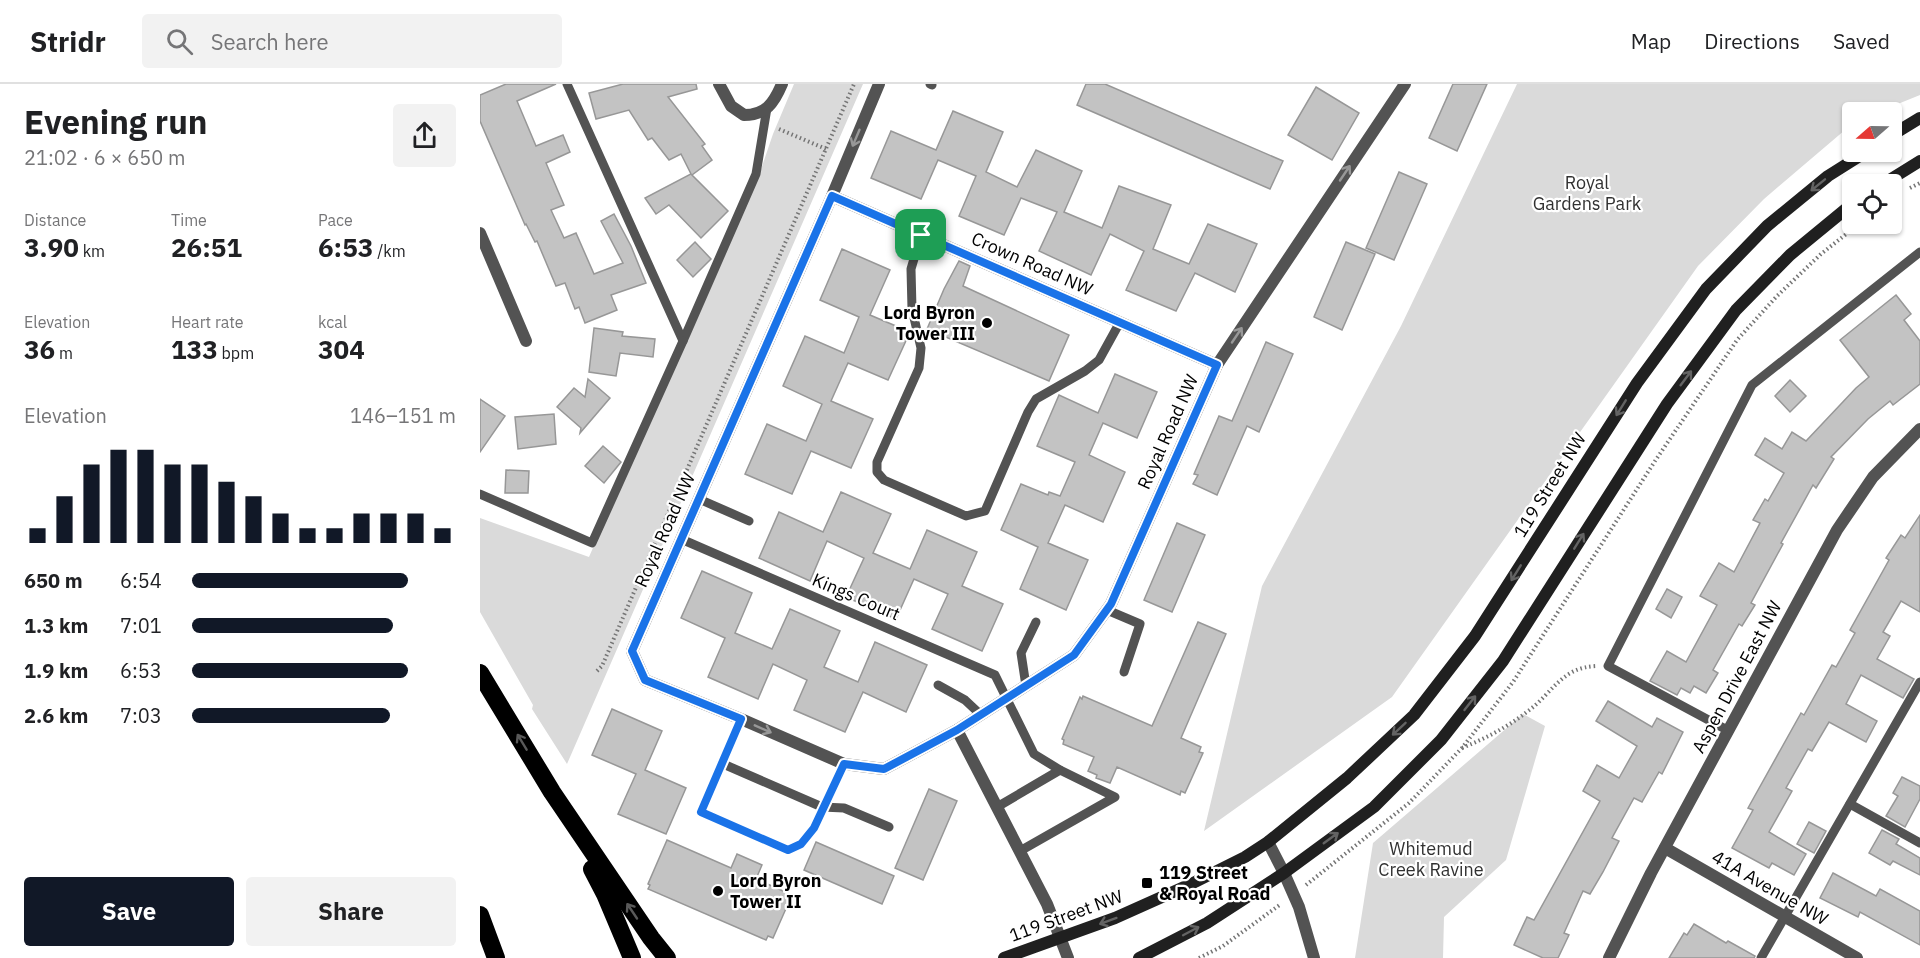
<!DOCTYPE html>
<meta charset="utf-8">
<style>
body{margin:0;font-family:"IBM Plex Sans",sans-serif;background:#f2f2f2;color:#202124;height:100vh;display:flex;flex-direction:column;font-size:22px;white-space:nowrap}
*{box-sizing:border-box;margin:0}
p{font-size:20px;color:#757577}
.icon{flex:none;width:33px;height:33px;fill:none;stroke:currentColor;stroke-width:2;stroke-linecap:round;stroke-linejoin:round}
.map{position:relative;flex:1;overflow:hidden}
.details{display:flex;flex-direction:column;background:#fff;width:480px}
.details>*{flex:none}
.needle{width:39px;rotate:250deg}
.buttons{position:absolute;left:1362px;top:18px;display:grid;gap:12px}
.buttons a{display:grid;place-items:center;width:60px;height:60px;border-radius:6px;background:#fff;box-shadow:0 2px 4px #0004;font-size:30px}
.pin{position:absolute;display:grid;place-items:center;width:51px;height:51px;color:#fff;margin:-26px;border-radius:12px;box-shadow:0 3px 9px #0006}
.round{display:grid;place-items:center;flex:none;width:63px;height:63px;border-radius:6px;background:#f2f2f2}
.headline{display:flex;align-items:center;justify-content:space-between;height:102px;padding:0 24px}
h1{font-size:33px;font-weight:800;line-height:45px}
.stats{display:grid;grid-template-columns:repeat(3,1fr);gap:9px;height:102px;padding:6px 24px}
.stats div{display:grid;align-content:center}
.stats b{font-size:26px;font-weight:800}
.stats small{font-size:16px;font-weight:400}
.stats p{font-size:16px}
.chart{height:168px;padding:12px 24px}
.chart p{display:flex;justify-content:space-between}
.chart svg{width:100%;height:108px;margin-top:6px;stroke:#111827;stroke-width:6}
.cta{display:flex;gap:12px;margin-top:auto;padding:12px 24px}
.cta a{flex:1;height:69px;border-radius:6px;background:#111827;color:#fff;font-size:24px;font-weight:800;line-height:69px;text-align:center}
.cta a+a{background:#f2f2f2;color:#202124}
ul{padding:0 24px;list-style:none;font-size:20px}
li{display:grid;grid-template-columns:96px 72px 1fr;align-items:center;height:45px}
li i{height:15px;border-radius:8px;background:#111827}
header{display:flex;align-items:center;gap:36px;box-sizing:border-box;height:84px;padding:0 30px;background:#fff;border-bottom:2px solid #e0e0e0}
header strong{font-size:28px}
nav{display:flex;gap:33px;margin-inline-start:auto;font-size:21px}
.search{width:420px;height:54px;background:#f2f2f2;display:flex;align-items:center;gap:15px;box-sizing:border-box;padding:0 21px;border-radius:6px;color:#757577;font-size:22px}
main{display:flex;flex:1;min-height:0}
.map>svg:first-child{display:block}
</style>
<header>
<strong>Stridr</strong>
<div class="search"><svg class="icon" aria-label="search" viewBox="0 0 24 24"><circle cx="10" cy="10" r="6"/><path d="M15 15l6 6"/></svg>Search here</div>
<nav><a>Map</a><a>Directions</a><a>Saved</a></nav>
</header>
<main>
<section class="details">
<div class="headline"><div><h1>Evening run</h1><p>21:02 · 6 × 650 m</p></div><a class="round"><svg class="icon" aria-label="share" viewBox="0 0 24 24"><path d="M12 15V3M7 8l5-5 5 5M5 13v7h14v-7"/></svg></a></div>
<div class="stats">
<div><p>Distance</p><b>3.90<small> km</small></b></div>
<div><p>Time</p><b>26:51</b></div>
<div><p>Pace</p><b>6:53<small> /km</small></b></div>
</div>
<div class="stats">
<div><p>Elevation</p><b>36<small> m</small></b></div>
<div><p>Heart rate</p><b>133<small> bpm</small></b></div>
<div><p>kcal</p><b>304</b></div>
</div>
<div class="chart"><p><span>Elevation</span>146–151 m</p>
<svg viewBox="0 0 160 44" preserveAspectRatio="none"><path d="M5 44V38M15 44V25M25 44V12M35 44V6M45 44V6M55 44V12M65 44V12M75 44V19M85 44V25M95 44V32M105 44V38M115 44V38M125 44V32M135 44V32M145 44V32M155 44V38"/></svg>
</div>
<ul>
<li><b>650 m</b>6:54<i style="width:82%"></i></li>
<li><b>1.3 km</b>7:01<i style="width:76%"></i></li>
<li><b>1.9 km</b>6:53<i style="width:82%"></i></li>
<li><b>2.6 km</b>7:03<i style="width:75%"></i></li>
</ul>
<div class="cta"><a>Save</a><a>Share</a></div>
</section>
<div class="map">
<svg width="1440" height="874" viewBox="0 0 1440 874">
<rect width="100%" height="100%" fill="#fff"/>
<g fill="#dadada">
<path d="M314,0H383L87,680L52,625L53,621L0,528V434L109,473L203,257L277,97L293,50Z"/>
<path d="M1037,0H1440V11L1398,28H1372V40L1284,115L1218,182L912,613L724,747L782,502L921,242Z"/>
<path d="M1043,630L1065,642L1026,776L964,833L963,874H875L893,759Z"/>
</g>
<g fill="#c3c3c3" stroke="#979797" stroke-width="1.5">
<path d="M26,0H76L37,17L56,62L83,51L90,68L66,79L84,121L71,126L84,154L96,149L114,190L143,179L121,137L134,130L151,162L166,199L131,211L137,226L105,239L99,223L95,225L85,199L76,202L57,157L55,158L46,140L45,141L0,37V11Z"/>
<path d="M143,0H216L217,5L188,13L225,60L222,62L232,76L212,91L248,127L221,154L189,121L176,130L165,114L211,90L201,70L189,76L172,54L168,56L149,26L116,35L109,9Z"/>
<path d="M606,0H625L803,77L790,105L597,21Z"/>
<path d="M973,0H1007L977,67L949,54Z"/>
<path d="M836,3L879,29L852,76L808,51Z"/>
<path d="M473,27L523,48L506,88L537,103L556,66L602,87L584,128L622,144L639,102L691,121L673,165L709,180L728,140L777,160L755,208L715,189L696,227L646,206L664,167L630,150L611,191L559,167L577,128L541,114L524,151L479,132L496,92L458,76L441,115L391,94L411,47L456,66Z"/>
<path d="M919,88L947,100L914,176L886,164Z"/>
<path d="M215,158L231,175L213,193L197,176Z"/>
<path d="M866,158L895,170L862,246L834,233Z"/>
<path d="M362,165L410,186L390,231L430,248L408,296L368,279L351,317L393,335L371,384L331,367L312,410L265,390L287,340L326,357L342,320L303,302L325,252L364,269L379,233L340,216Z"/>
<path d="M479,177L490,182L483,202L589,251L569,297L447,245L464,205Z"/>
<path d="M1416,211L1431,230L1424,236L1440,257V300L1413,321L1410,317L1388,335L1351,373L1354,375L1336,404L1333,401L1301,459L1303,460L1271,519L1275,521L1262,542L1259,540L1233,586L1238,589L1226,609L1214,602L1210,609L1201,604L1197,611L1170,597L1187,567L1206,578L1237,521L1220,512L1239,479L1254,488L1280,439L1273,436L1285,415L1288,417L1304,389L1275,371L1285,354L1302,365L1312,348L1326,357L1376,304L1389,293L1360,256Z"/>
<path d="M114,244L143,248L142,252L175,255L173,273L140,269L136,292L109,288Z"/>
<path d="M786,258L813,270L779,348L767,342L737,411L713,400L718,391L714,390L739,332L752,337Z"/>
<path d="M635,290L677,308L657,354L623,339L609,371L645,388L623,438L585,421L568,459L608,476L586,526L540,505L558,463L521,446L541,400L568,411L569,408L580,412L595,378L557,362L579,311L618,329Z"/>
<path d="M108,295L130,314L100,349L101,344L77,323L94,304L105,313Z"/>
<path d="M1310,296L1326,312L1310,328L1295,312Z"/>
<path d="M0,315L25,332L0,368Z"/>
<path d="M74,330L76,360L38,365L35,333Z"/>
<path d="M123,362L141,378L124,399L105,382Z"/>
<path d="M26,386L49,387L48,409H25Z"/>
<path d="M361,408L411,430L393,469L430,485L447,446L497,468L482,502L523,520L502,567L452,545L468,510L434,495L416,535L366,513L384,474L347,457L330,497L279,474L299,428L343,448Z"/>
<path d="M1440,431V528L1421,517L1403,548L1410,552L1397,575L1434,595L1423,614L1381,591L1366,620L1397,637L1386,658L1349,638L1332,667L1328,665L1306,704L1312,707L1289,748L1326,770L1314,791L1292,779L1289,784L1252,764L1273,726L1268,724L1321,629L1324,631L1352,581L1356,583L1375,549L1370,546L1409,476L1406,474L1421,451L1425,454Z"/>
<path d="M697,439L725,451L692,528L664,516Z"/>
<path d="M222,487L272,509L255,549L292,565L310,525L360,547L344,583L378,598L395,558L447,581L426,628L383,608L365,648L314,626L327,596L293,580L278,615L228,593L245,554L201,534Z"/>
<path d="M1187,505L1202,513L1191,534L1176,525Z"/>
<path d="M718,538L746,550L701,654L721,663L719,668L723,669L705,709L701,707L700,711L637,683L630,699L616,694L617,691L608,687L614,673L583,660L584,656L582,655L600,613L602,615L603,612L672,642Z"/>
<path d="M1128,617L1172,643L1177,634L1203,648L1182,690L1179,688L1162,718L1154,714L1132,754L1139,757L1123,788L1110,810L1103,807L1084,849L1089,851L1078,874H1063L1034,861L1047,833L1054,836L1120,717L1103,707L1117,681L1139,694L1157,662L1116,637Z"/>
<path d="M132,625L182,647L165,686L206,704L186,750L138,730L156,690L112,671Z"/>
<path d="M1422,693L1440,702V715L1425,743L1406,732L1418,712L1413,709Z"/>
<path d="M449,705L477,717L443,796L415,784Z"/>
<path d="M1329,738L1346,747L1334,769L1317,760Z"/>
<path d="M1402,746L1419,755L1416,760L1440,774V791L1413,777L1410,781L1389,769Z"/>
<path d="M187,756L251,784L257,770L282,781L276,795L312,811L293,854L288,852L286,856L168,805L170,801L168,800Z"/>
<path d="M336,758L414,792L402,820L324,786Z"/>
<path d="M1353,789L1396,812L1400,805L1440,827V861L1380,828L1378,833L1340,814Z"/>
<path d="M1214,840L1246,859L1248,857L1275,872L1274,874H1189L1204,849L1207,851Z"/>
</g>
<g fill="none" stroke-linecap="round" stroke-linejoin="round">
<g stroke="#757575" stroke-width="4" stroke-dasharray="1.5 3" stroke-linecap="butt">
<path d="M299,45L346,65"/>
<path d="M1430,104L1440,99"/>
<path d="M1412,116L1421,110"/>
<path d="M117,587L122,582L374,0"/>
<path d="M982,664C1006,654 1028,643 1048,627C1073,609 1081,583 1117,582"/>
<path d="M826,801L929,719L982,664L1033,598L1175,377L1257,256L1297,212L1341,170L1379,140"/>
<path d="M719,874L743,862L801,820"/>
</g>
<g stroke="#535353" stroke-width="9">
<path d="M87,0L203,257L276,90L287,24"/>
<path d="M450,0L452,1"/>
<path d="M441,151L431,185L432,225L441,264L439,284L397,378V388L404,396L486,432L505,427L548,328L556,315L605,287L619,276L640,238"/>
<path d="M0,410L112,459L203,257"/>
<path d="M219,415L269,437"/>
<path d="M201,455L515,591L554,670L580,686"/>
<path d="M627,526L660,540L644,588"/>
<path d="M458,601L485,616L501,631"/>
<path d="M546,602L541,569L556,538"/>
<path d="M261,635L221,727L308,766L321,760L334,744L364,680"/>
<path d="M1249,647L1128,582L1272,301L1440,168"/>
<path d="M241,679L342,723L364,724L409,743"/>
<path d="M1370,720L1440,759"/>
<path d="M517,723L580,686L635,713L540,767"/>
<path d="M1281,874L1440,598"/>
</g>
<g stroke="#535353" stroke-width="12">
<path d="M239,0L251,22L264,31C286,31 294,19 302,0"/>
<path d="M399,0L352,112L152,567L165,596L261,635L364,680L404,685L477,646L594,571L631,520L737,281L925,0"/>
<path d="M352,112L737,281"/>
<path d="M0,149L46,257"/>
<path d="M477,646L567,820L588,874"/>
<path d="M1185,764L1377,874"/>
<path d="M804,789L819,823L834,874"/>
<path d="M1129,874L1171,789L1357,446L1393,393L1440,345"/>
</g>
<path stroke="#535353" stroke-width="12" d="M788,758L804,789"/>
<g stroke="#202020" stroke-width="12">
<path d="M1412,51L1440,34"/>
<path d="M1403,100L1440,77"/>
<path d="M524,874L635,834L711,800L765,773L788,758L867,694L934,631L995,552L1157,299L1226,205L1287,142L1348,92L1386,68"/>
<path d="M659,874L727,839L804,789L894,723L961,656L1023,577L1187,320L1256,226L1310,171L1372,120"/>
</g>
<g stroke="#000" stroke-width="18">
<path d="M0,589L72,708L171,854L187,874"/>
<path d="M112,785L125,810L152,874"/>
<path d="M0,831L16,874"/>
</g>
</g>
<defs><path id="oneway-shaft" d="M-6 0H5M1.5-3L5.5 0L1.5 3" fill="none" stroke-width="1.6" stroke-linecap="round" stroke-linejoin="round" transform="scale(1.5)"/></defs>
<g stroke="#989898">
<use href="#oneway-shaft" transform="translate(376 54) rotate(113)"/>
<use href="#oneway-shaft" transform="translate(865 89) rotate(-56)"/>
<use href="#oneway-shaft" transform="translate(757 251) rotate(-56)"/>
<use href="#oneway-shaft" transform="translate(283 645) rotate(24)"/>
</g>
<g stroke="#636363">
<use href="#oneway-shaft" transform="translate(1338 101) rotate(141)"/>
<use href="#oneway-shaft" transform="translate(1206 294) rotate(-53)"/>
<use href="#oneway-shaft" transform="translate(1141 324) rotate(122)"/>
<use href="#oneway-shaft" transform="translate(1099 457) rotate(-58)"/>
<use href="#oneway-shaft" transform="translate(1036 489) rotate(122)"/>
<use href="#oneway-shaft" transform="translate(990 619) rotate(-52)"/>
<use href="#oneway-shaft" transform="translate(919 645) rotate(137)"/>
<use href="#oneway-shaft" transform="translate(851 754) rotate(-36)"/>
<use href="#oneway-shaft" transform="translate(628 837) rotate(160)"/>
<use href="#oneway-shaft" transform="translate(711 847) rotate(-28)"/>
</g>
<g stroke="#595959">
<use href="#oneway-shaft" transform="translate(42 658) rotate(-121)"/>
<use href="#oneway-shaft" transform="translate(152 827) rotate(-124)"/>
</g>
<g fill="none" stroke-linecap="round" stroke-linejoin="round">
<g stroke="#fff" stroke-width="12">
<path id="route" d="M352,112L737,281L631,520L594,571L477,646L404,685L364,680L334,744L321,760L308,766L221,728L261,635L165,596L152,567Z"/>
</g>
<use href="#route" stroke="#1a73e8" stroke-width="8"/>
</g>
<g fill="#000" stroke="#fff" stroke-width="2">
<circle cx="507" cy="239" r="6"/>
<rect x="661" y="793" width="12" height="12" rx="3"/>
<circle cx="238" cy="807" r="6"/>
</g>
<g text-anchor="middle" stroke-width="4.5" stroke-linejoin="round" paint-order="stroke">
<g font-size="18" fill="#313131" stroke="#fff">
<text x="1107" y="105">Royal<tspan x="1107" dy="21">Gardens Park</tspan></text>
<text x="951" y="771">Whitemud<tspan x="951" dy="21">Creek Ravine</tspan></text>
</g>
<g font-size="18" fill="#000" stroke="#fff">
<text transform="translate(552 180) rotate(24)" y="6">Crown Road NW</text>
<text transform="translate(688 348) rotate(-66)" y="6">Royal Road NW</text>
<text transform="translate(1070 401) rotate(-58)" y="6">119 Street NW</text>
<text transform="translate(185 446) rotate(-66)" y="6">Royal Road NW</text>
<text transform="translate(376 513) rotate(23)" y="6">Kings Court</text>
<text transform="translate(1257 593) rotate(-62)" y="6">Aspen Drive East NW</text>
<text transform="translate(1290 804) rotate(30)" y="6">41A Avenue NW</text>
<text transform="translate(586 832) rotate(-20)" y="6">119 Street NW</text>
</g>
<g font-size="18" font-weight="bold" fill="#000" stroke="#fff" text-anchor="start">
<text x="495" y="235" text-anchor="end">Lord Byron<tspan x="495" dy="21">Tower III</tspan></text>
<text x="679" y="795">119 Street<tspan x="679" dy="21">&amp; Royal Road</tspan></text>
<text x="250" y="803">Lord Byron<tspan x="250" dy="21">Tower II</tspan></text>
</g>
</g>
</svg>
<div class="buttons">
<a><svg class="needle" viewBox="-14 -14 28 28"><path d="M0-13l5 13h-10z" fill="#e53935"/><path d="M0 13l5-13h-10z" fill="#757577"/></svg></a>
<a><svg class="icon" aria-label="locate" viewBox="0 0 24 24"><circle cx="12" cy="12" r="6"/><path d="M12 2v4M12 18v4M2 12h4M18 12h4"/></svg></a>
</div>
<div class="pin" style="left:441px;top:151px;background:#1e9e55"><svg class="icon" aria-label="arrive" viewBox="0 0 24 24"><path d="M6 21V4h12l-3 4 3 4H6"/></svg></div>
</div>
</main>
